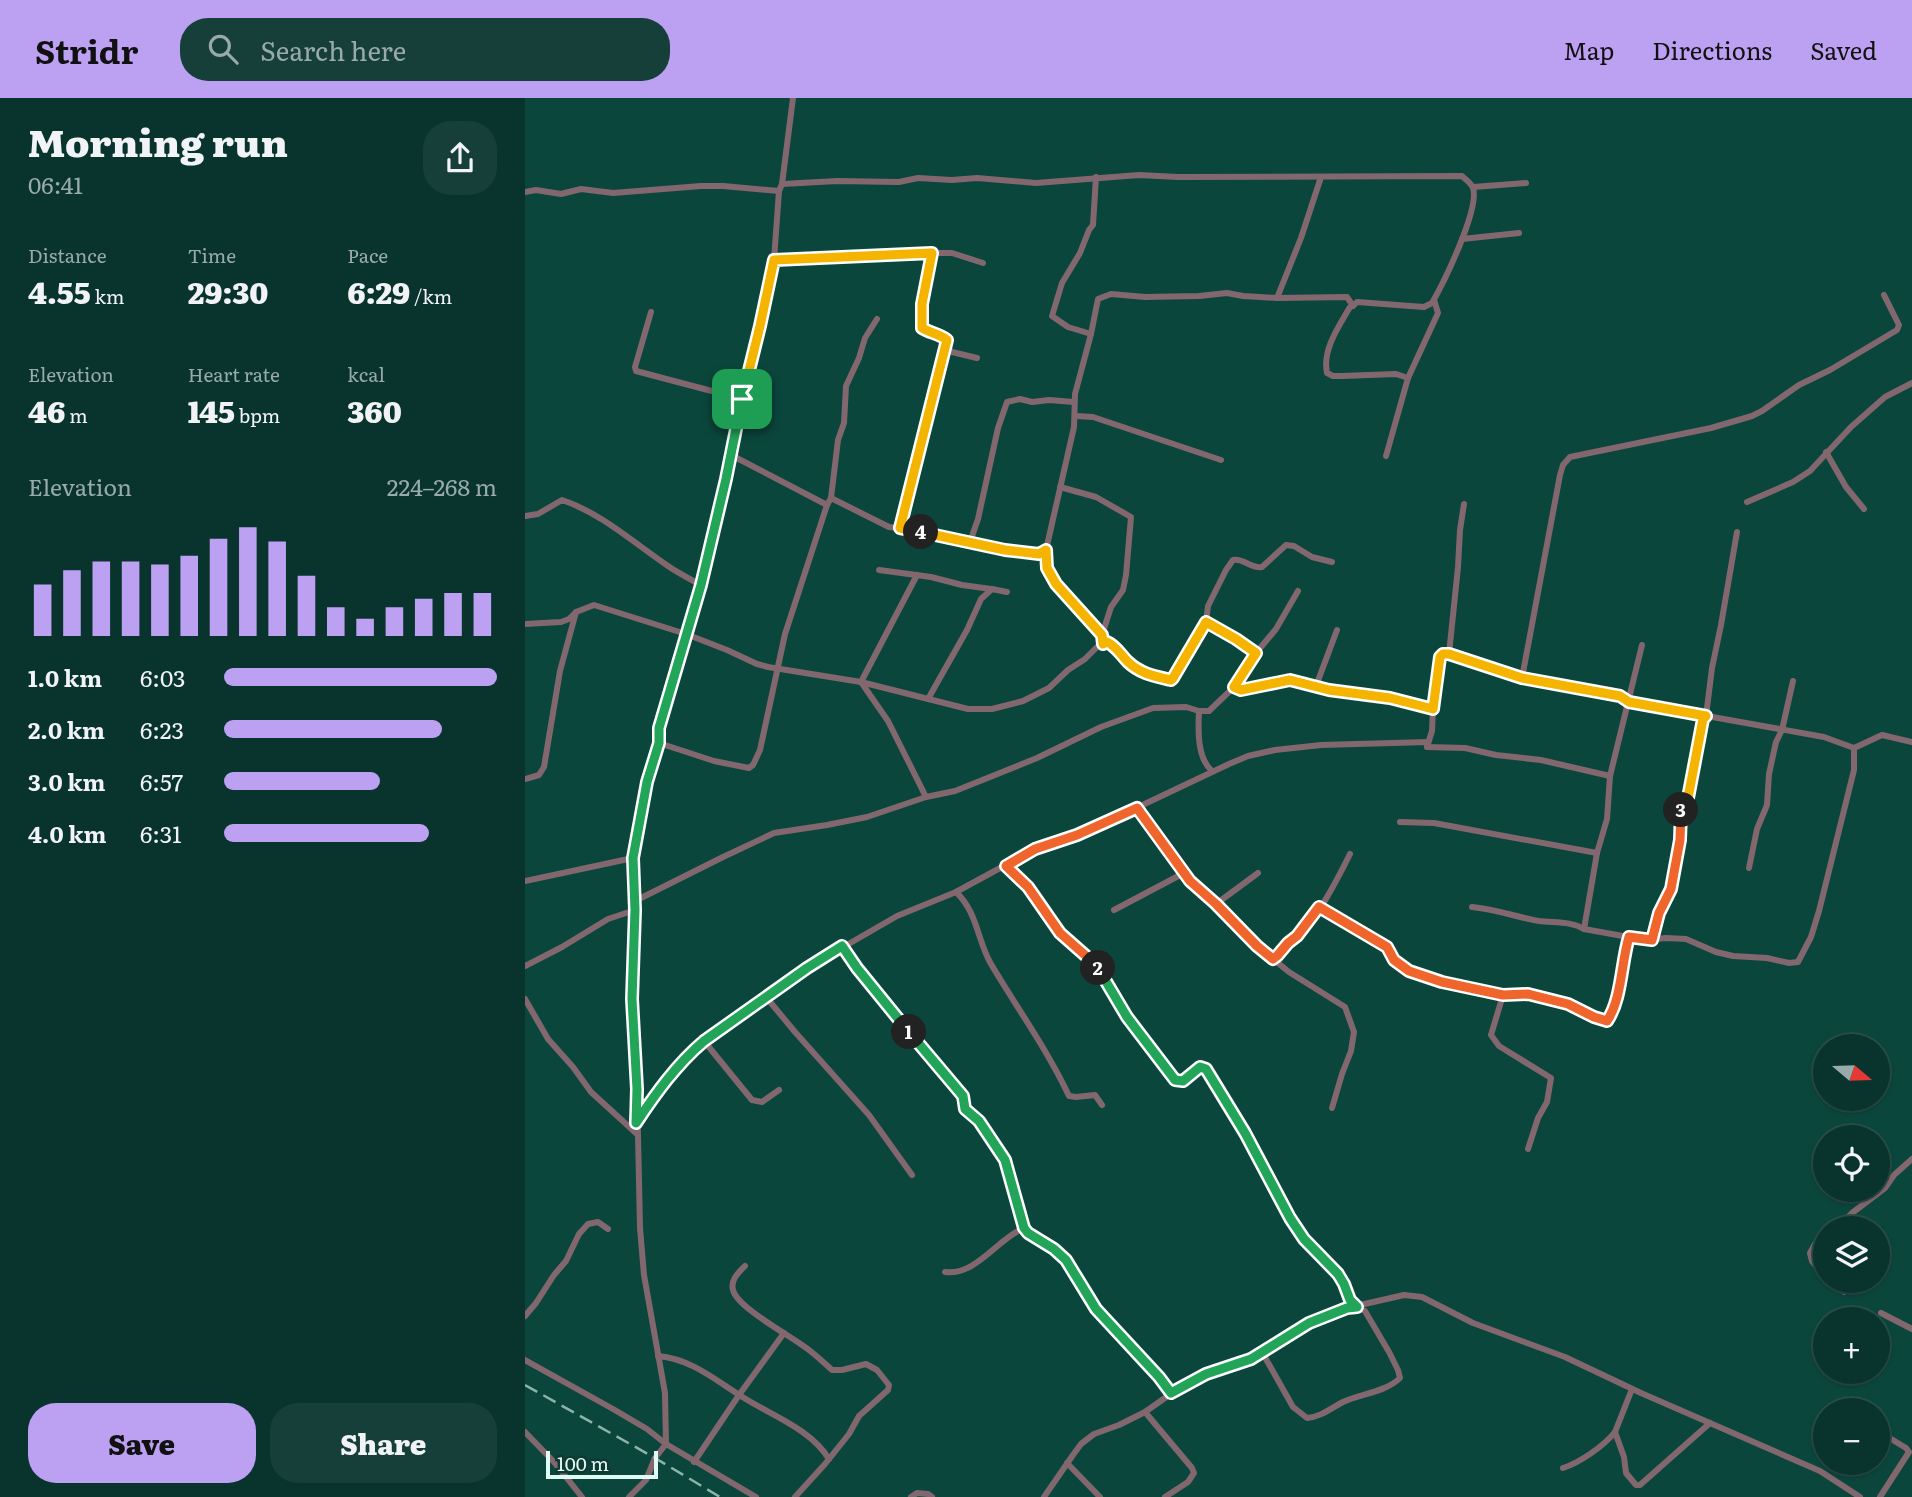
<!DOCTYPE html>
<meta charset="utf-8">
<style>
body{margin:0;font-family:Literata,serif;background:#163f39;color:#f1f3f6;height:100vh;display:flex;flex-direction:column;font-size:26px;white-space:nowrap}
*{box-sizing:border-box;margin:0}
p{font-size:23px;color:#98aaaa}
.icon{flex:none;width:38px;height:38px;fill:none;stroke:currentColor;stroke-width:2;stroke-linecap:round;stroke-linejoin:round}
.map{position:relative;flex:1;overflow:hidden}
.drawer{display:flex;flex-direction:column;background:#08342d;width:525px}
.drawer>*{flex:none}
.needle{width:46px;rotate:109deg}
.fabs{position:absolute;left:1288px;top:936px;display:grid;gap:14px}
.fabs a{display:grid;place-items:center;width:77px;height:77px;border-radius:50%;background:#08342d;box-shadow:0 2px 5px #0004,0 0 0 2px #294f49;font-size:35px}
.scale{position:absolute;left:21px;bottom:18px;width:112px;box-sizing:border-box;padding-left:7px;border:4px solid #dffbf4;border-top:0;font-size:19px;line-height:24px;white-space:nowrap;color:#dffbf4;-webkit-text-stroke:5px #0f3932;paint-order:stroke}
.pin{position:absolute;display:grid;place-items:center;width:60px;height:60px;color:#fff;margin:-30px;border-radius:14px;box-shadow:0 4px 10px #0006}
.km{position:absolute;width:35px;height:35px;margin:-18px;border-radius:50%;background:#222;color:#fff;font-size:19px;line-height:35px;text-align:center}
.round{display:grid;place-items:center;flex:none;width:74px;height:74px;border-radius:28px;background:#163f39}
.headline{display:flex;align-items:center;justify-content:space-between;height:119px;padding:0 28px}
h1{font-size:38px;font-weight:800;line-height:52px}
.metrics{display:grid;grid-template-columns:repeat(3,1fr);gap:10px;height:119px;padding:7px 28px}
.metrics div{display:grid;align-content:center}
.metrics b{font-size:30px;font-weight:800}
.metrics small{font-size:19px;font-weight:400}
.metrics p{font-size:19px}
.chart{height:196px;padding:14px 28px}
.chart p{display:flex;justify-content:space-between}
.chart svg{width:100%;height:126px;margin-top:7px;stroke:#bca0f2;stroke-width:6}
.primary-button{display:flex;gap:14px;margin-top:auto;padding:14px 28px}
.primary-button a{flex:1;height:80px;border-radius:28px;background:#bca0f2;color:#111;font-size:28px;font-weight:800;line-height:80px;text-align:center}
.primary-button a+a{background:#163f39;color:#f1f3f6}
ul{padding:0 28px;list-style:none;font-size:23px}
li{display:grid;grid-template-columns:112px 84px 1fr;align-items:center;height:52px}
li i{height:18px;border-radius:9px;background:#bca0f2}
header{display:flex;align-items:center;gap:42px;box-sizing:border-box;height:98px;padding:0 35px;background:#bca0f2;color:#111}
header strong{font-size:33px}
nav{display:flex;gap:38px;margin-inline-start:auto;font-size:24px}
.search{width:490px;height:63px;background:#163f39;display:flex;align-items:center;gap:18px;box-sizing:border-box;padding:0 24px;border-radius:28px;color:#98aaaa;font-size:26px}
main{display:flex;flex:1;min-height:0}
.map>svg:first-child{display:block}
</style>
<header>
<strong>Stridr</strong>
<div class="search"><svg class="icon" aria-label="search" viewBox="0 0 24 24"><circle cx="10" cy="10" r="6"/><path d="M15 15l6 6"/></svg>Search here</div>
<nav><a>Map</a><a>Directions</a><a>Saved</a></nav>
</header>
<main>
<section class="drawer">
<div class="headline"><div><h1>Morning run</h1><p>06:41</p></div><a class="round"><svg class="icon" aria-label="share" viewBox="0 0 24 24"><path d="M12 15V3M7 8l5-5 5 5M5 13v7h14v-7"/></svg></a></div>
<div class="metrics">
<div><p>Distance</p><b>4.55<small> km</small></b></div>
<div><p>Time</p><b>29:30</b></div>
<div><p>Pace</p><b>6:29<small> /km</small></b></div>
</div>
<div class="metrics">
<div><p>Elevation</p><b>46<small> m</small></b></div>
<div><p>Heart rate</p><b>145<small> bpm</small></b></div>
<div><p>kcal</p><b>360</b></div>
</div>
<div class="chart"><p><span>Elevation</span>224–268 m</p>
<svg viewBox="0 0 160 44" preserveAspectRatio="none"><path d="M5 44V26M15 44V21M25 44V18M35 44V18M45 44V19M55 44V16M65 44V10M75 44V6M85 44V11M95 44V23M105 44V34M115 44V38M125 44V34M135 44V31M145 44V29M155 44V29"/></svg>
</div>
<ul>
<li><b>1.0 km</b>6:03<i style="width:100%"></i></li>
<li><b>2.0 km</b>6:23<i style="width:80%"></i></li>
<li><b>3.0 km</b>6:57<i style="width:57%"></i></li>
<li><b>4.0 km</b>6:31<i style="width:75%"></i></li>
</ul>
<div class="primary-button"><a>Save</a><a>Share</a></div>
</section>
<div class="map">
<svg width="1387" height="1399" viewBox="0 0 1387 1399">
<rect width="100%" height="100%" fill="#0b463c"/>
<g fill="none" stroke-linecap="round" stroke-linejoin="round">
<g stroke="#83676f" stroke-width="6">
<path d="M257,86L312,83L374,84L393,80L427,82L452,80L511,85L614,77L653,79L937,78C941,82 946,85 948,90C955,111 918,186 907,205L899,209L832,204L828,208"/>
<path d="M948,89L1001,85"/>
<path d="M0,94L11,92L36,96L56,91L88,95L176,88H198L254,93"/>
<path d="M937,141L994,135"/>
<path d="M249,162L412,155H427L458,165"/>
<path d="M752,200L776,140L796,79"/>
<path d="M126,214L110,269L111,273L217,301"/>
<path d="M566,236L543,229L527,218L537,185L555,155L564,132L568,127L571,79"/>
<path d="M421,248L427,254L452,260"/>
<path d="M883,280L913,215L909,202"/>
<path d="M551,318L568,319L696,362"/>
<path d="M1301,354L1321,389L1339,411"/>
<path d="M206,357L302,407"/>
<path d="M535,389L571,399L606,419L601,477L598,492L586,509L577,537"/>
<path d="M306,400L364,429L375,430L422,241C415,236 405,235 397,230L396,206L407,155"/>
<path d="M1222,404L1268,384L1285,373L1326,329L1360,299L1387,285"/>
<path d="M0,418L13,416L37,402C76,415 109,445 143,468C153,475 165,481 176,487"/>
<path d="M375,430L460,447L480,452L514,456L521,452"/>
<path d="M445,444L453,421L473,330L482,304L495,301L507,304L524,302L549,304"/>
<path d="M354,472L406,479L437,487L466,491"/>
<path d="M392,477L336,584L363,623L401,699"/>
<path d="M681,524L711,541L731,555L709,589"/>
<path d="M0,526L36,524L44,521L51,514L69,507L161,536L202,552L232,566L243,569L336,584L443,611H467L498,603L524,590L543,572L560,561L573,548L581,544C591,548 596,557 603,564C616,576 629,578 646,582L661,560L681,524L683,508L701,472L708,462C719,460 726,471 737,469L761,447L769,448L787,459L807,464"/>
<path d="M577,537L531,486L522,470L521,452L549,329L550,296L566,236L573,201L586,196L620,199L674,198L702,195L718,198L752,200L822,199L828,208L825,209C814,228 797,252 802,275L808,278H817L871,276L883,280L861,358"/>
<path d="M731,555L751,531L773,493"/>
<path d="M924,556L933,469L935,432L939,406"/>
<path d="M997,580L1035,377L1038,367L1045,359L1186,330L1227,318L1237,313L1274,287L1305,272L1372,232L1374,227L1359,197"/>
<path d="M791,588L812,532"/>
<path d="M403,601L442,532L456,501L467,491L482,494"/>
<path d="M674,613C673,632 672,660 687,673"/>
<path d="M134,645L189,663L224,670L228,667L235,652L260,536L302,407L306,400L313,342L319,325L321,288L334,260L340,240L352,221"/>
<path d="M902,649L907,633L908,611L915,559L918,556H924L997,580L1095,599L1104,604L1299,639L1329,650V672L1294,813L1286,839L1273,864L1264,865L1242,860L1208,858L1191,854L1161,841L1141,840L1120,842L1059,831"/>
<path d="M902,649L940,650L971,657L1016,662L1085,678L1117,547"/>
<path d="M1329,650L1357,637L1387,644"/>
<path d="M0,681L14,677L19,669L35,573L51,514"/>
<path d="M612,710L665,783L691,806L732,848L764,874L820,909L829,934L826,953L817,976L807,1010"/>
<path d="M875,724L909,725L1072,755"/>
<path d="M481,768L503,789L535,835L569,865L602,919L650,982L658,983L675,969L681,971L720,1035L765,1120L779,1141L813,1176L819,1186L825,1202L832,1209L840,1213L864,1254L873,1272L875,1280C861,1294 835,1296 818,1304C806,1310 796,1319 782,1320L768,1309L737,1254"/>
<path d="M1224,770L1232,731L1242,707L1244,676L1251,644L1257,632L1268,583"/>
<path d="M0,783L108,760"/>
<path d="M431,794C453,815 452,842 466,866C492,910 522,951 544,998L551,999L570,997L577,1007"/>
<path d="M110,803L198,759L249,735L302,727L342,719L401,699L430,693L512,660L576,629L628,610L661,609L674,613H684L709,589L716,592L728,590L765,582L804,592L865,600L908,611"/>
<path d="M691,806L733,775"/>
<path d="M794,809L862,849L869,862L884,873L917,884L978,897"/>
<path d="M947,809C970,811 991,819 1014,823C1029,825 1046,823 1059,831L1072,755L1082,721L1085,678"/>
<path d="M589,812L659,775"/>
<path d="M1127,842L1134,815L1146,791L1148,780L1155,742L1156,716L1157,708L1163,700L1178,621L1181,618L1187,570L1196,527L1212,434"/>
<path d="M317,848L363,909L438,998L440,1011L454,1023L480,1062L499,1130L503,1135L529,1151L541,1162L571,1211L634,1279L647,1295"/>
<path d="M748,861C754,857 757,850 762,845C765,843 769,841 771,839C793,820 812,782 825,756"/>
<path d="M0,868L37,849L83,821L110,812"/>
<path d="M241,899L270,934L344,1017L387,1077"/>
<path d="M0,901L23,941L48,969L66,994L112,1036"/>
<path d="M179,943L227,1002L237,1004L254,992"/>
<path d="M112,1024C132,994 152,966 179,943L282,870L372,818L431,794L510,751L552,737L590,720L704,666L723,658L750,652L796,647L903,644L902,647"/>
<path d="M1003,1051L1013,1020L1022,1004L1026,980L974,948L966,937L978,897C1002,896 1022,898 1045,907C1057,913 1069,919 1082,923C1097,901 1096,865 1104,839"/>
<path d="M1312,1130L1327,1115L1360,1090L1369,1077L1387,1061"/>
<path d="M1300,1137L1290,1146L1285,1155L1287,1163L1300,1179"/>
<path d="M220,1168C214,1174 205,1182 208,1192C212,1209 262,1236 277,1247C288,1254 298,1264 307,1272H317L341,1266L352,1272L364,1287L363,1292L334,1318L324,1336L300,1366L270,1399"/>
<path d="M420,1174C451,1178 472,1141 499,1130"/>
<path d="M1305,1183L1319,1194"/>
<path d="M1356,1215L1387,1231"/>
<path d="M0,1218L11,1205L29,1177L41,1163L54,1136L63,1126L73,1124L83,1131"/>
<path d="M133,1258C166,1261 189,1281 216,1298C245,1317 285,1330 304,1361"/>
<path d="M0,1262L88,1311L122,1331L141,1346L231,1399"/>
<path d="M1107,1291L1090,1334L1099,1359L1101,1375L1111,1387H1115L1185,1325"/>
<path d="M620,1314L667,1370L669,1375L663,1384L640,1399"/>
<path d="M1353,1333L1381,1350L1384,1354L1355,1399"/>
<path d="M0,1334L29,1364L57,1399"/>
<path d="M169,1364L214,1297L259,1235"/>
<path d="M542,1365L575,1399"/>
<path d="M1038,1370C1054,1365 1079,1348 1090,1334"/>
<path d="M104,1399L121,1382L130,1360L141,1346L140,1295L119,1177L115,1130L112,991L107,901L110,812L108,760L122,684L134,645V630L176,487L201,381L217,301L238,215L249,162L254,93L257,86L268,0"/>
<path d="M386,1399L392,1395L403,1396L407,1399"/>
<path d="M519,1399L548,1357L556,1346L569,1336L594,1327L620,1314L647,1295L681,1276L726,1261L784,1225L822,1210L879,1197L897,1199L948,1225L1040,1259L1116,1295L1295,1373L1335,1399"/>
</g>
<path stroke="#8cb4ac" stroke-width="2.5" stroke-dasharray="14 7" stroke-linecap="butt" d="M0,1287L130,1360L195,1399"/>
</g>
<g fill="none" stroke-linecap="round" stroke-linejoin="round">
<g stroke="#fff" stroke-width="14">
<path id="split-1" d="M217,301L201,381L176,487L134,630V645L122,684L108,760L110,812L107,901L112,991L111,1025C131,995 151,967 179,943L282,870L317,848L332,870L384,934"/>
</g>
<g stroke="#fff" stroke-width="14">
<path id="split-2" d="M384,934L438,998L440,1011L454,1023L480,1062L499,1130L503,1135L529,1151L541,1162L571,1211L634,1279L646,1295L681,1276L726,1261L784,1225L822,1210L832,1209L825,1202L819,1186L813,1176L779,1141L765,1120L720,1035L681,971L675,969L658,983L650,982L602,919L573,870"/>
</g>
<g stroke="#fff" stroke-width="14">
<path id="split-3" d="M573,870L569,865L535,835L503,789L481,768L510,751L552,737L612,710L665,783L691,806L732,848L748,861L752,858L763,845L772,838L794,809L862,849L869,862L884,873L917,884L978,897L1003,896L1043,906L1069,919L1082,923C1097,901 1096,865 1104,839L1127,842L1134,815L1146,791L1148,780L1155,742L1156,712"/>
</g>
<g stroke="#fff" stroke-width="14">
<path id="split-4" d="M396,434L480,452L514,456L521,452L522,470L531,486L577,537L578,546L582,544C591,548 596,557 603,564C616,576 629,578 646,582L648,580L681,524L711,541L731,555L709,589L716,592L765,582L804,592L865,600L908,611L915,559L918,556H924L997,580L1095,598L1104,604L1181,618L1178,621L1163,700L1156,712"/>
</g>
<g stroke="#fff" stroke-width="14">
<path id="split-5" d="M217,301L235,228L249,162L407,155L397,206V230C405,235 415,236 422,242L375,430L396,434"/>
</g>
<use href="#split-1" stroke="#22a559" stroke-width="9"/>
<use href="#split-2" stroke="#22a559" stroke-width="9"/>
<use href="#split-3" stroke="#f0652b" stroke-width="9"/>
<use href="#split-4" stroke="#f5b400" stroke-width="9"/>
<use href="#split-5" stroke="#f5b400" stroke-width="9"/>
</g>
</svg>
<div class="fabs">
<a><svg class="needle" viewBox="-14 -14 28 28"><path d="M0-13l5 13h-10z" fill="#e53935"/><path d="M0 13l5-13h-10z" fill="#98aaaa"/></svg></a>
<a><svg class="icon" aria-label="locate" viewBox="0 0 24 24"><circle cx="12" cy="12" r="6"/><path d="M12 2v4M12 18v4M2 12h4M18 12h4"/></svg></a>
<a><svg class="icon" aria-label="layers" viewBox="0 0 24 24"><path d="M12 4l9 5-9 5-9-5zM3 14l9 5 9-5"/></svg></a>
<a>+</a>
<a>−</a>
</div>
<div class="scale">100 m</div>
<div class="pin" style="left:217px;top:301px;background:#1e9e55"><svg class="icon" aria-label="arrive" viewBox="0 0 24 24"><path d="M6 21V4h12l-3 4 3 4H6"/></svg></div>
<b class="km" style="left:384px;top:934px">1</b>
<b class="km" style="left:573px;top:870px">2</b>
<b class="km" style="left:1156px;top:712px">3</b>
<b class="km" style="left:396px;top:434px">4</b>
</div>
</main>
